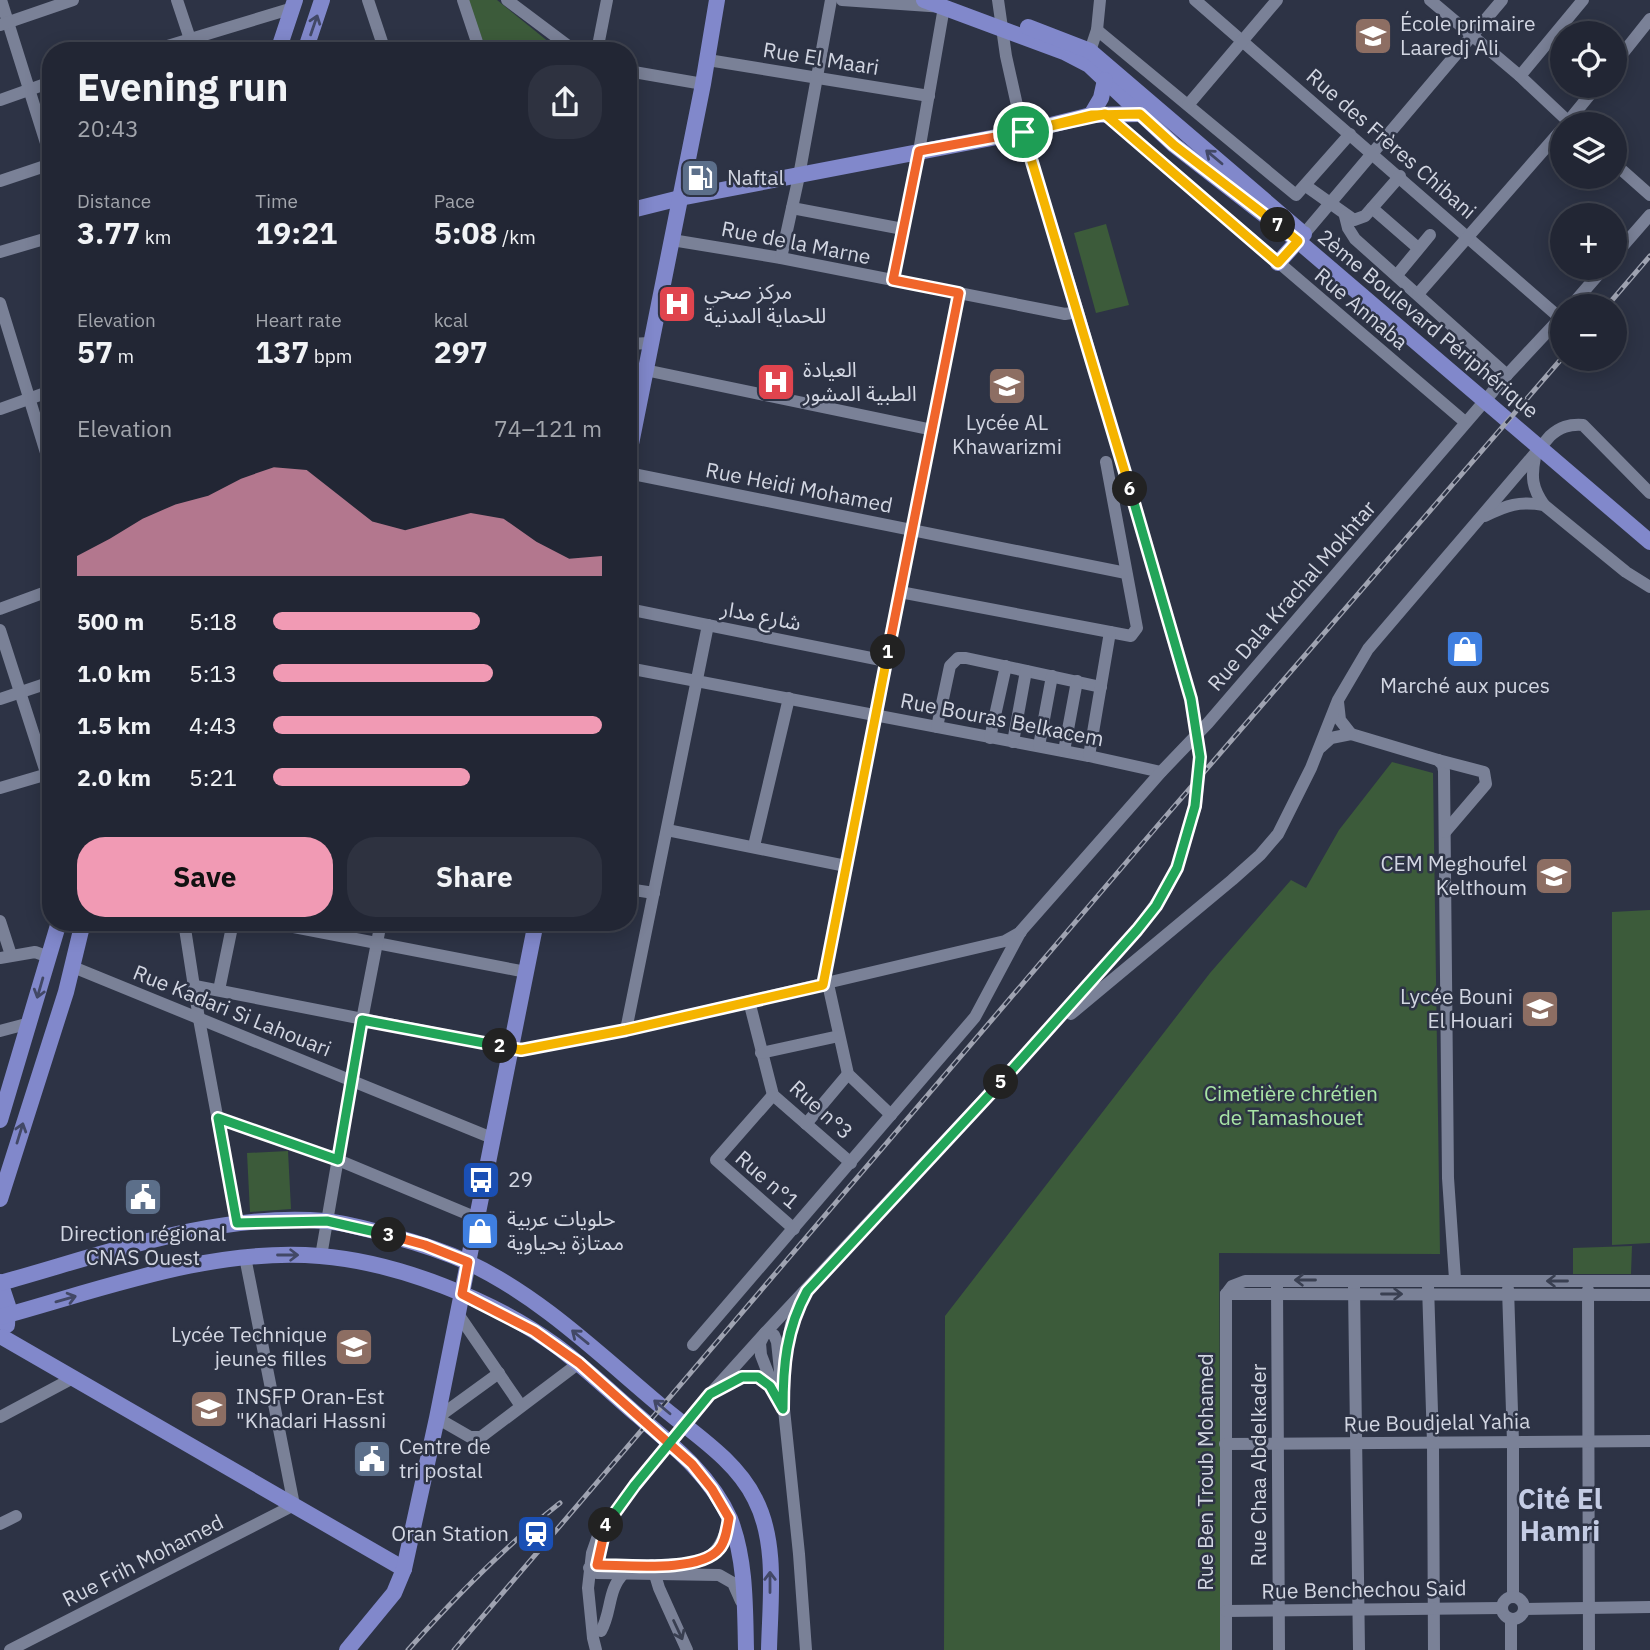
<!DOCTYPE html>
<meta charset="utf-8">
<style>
body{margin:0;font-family:"IBM Plex Sans","Noto Sans Arabic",sans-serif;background:#2e3240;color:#f1f3f6;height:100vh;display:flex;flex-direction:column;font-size:26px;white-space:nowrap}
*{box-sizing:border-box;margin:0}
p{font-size:23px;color:#a2a5ac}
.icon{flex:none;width:38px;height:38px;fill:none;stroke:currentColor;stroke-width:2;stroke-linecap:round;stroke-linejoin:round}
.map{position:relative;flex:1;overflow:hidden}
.details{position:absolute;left:42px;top:42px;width:595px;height:889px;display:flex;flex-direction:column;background:#222634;border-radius:28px;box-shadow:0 4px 18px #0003,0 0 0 2px #3f434f}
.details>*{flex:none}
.tools{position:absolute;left:1550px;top:21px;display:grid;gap:14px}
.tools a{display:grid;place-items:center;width:77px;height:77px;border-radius:50%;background:#222634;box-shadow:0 4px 18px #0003,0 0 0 2px #3f434f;font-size:35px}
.pin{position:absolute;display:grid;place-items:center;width:60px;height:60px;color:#fff;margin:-30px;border:4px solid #fff;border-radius:50%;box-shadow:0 2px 7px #0007}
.km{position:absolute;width:35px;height:35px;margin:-18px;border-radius:50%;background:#222;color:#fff;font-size:19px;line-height:35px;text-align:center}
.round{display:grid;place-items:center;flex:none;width:74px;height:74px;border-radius:28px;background:#2e3240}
.overview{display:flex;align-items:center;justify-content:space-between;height:119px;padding:0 35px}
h1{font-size:38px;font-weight:700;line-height:52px}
.stats{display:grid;grid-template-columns:repeat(3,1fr);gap:10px;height:119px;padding:7px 35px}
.stats div{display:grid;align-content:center}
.stats b{font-size:30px;font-weight:700}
.stats small{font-size:19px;font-weight:400}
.stats p{font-size:19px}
.chart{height:196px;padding:14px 35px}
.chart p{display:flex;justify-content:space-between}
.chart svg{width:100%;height:126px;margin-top:7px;fill:#f19ab4;opacity:.7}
.cta{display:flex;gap:14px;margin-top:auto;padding:14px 35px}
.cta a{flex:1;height:80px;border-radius:28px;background:#f19ab4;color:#111;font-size:28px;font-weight:700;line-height:80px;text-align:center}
.cta a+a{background:#2e3240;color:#f1f3f6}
ul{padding:0 35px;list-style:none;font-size:23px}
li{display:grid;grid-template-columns:112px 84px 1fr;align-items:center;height:52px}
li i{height:18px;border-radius:9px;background:#f19ab4}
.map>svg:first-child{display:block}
</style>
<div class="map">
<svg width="1650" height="1650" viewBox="0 0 1650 1650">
<rect width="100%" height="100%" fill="#2d3345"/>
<g fill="#3c5b3a">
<path d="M467,0H497L560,51H487Z"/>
<path d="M1106,224L1129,305L1096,313L1074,233Z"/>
<path d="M1392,762L1433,773L1440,1254L1219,1253L1221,1650H944L945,1316L1210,973L1291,880L1306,888L1339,830Z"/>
<path d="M1650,910V1243L1612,1245V912Z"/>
<path d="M288,1151L291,1209L250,1212L247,1153Z"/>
<path d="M1632,1246L1631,1274H1573V1248Z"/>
</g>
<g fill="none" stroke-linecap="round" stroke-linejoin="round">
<g stroke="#7a8197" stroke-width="12">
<path d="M1,0L51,159"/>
<path d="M177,0L194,51"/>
<path d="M368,0L385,51"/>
<path d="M463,0L480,51"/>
<path d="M507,0L575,51"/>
<path d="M842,0L944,7L919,151L893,280"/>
<path d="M1195,0L1560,318"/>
<path d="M1430,0L1520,76L1571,124"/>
<path d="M0,25L73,0"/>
<path d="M1097,30L1296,195L1350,134"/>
<path d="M151,51L293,8"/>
<path d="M597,51L607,0"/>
<path d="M1090,51L1097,30L1100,0"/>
<path d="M708,60L929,96"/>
<path d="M1615,63L1650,19"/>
<path d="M628,71L703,84"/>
<path d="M1520,76L1583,0"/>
<path d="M0,100L51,82"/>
<path d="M1188,105L1277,0"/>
<path d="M1105,114L1465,422"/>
<path d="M1566,124L1597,86"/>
<path d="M1615,164L1650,195"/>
<path d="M0,181L51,164"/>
<path d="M1306,186L1354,220L1365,216L1400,176"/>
<path d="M792,208L903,229"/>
<path d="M1372,208L1418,248"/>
<path d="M1345,216L1348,228L1355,239L1507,375"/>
<path d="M1304,234L1502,0"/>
<path d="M672,240L781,258L1065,314L1078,312"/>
<path d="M0,252L51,237"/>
<path d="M1615,255L1650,215"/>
<path d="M781,258L799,176L831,0"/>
<path d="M1397,275L1430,235"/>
<path d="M1418,294L1563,128"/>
<path d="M0,303L51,469"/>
<path d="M1571,306L1604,268"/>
<path d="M628,344L650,343"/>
<path d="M645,370L933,430"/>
<path d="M0,409L51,391"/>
<path d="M1535,457C1531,477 1532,488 1544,505"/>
<path d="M628,473L1126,573"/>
<path d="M1485,516C1507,505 1519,501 1544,505L1626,572L1650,587"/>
<path d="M900,592L1131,636L1137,628L1106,462"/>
<path d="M0,609L51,590"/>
<path d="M628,609L886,661"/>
<path d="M0,630L51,788"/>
<path d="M628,668L1089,756L1161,772"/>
<path d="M0,699L51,682"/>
<path d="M937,727L950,666L958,658H966L1101,687"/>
<path d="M1351,734L1438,760L1443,765L1444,771L1448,1178L1455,1279"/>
<path d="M990,738L1006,666"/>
<path d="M1013,742L1026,671"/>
<path d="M1039,746L1052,676"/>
<path d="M1321,747L1331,738L1351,734L1340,720L1338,702"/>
<path d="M1064,751L1077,681"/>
<path d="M1089,756L1110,632"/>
<path d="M1438,760L1484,772L1486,784L1445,832"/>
<path d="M0,788L51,773"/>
<path d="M667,830L846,866"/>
<path d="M754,846L789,698"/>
<path d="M628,889L654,893"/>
<path d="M0,921L11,955"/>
<path d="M184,922L199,1019L237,1223"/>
<path d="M268,922L526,972"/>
<path d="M0,958L35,952L49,957"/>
<path d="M73,967L492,1138"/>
<path d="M828,984L848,1074L891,1115"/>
<path d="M823,985L959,293"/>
<path d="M195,986L521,1050L626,1030L1005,941L1021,932"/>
<path d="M219,990L233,922"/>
<path d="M749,1001L773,1095L851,1163"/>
<path d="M1071,1014L1232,880L1260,855L1278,834L1311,768L1338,700L1368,649L1550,436C1560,427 1569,424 1583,425L1650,493"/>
<path d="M626,1030L708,625"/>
<path d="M0,1031L30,1023"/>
<path d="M761,1053L839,1036"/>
<path d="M773,1095L716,1160L794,1229"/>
<path d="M218,1118L338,1160L477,1218"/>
<path d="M806,1124L848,1074"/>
<path d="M321,1256L362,1020L381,922"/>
<path d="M1277,1286L1279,1650"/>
<path d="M1428,1286L1433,1443L1434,1650"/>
<path d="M1354,1287L1359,1650"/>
<path d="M1508,1289L1513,1442V1597"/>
<path d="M1588,1290L1589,1650"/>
<path d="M1226,1294L1232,1286L1245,1281H1650"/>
<path d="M1226,1294L1650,1295"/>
<path d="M1226,1294V1650"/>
<path d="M458,1314L521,1406"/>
<path d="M693,1345L975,1017L1021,931L1161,772L1208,723L1507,375L1563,315"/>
<path d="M784,1363L791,1324L801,1300"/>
<path d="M499,1373L437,1418L470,1437H481L579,1363"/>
<path d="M722,1386C741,1376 755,1371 771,1387"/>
<path d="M776,1394L761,1355L760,1343L765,1333H770L774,1335L777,1342L799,1554L806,1650"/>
<path d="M0,1417L73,1378"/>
<path d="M1225,1444L1650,1441"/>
<path d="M0,1524L16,1516"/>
<path d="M652,1565L659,1588L687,1650"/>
<path d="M658,1565C700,1563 719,1565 729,1519"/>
<path d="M589,1568L597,1573L719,1575L733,1583L741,1601"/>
<circle cx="1513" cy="1608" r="11"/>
<path d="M1524,1609L1650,1607"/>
<path d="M1226,1611L1502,1608"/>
<path d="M1511,1619V1650"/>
<path d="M601,1631C612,1612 607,1590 624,1573"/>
<path d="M10,1650L294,1505L245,1257"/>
<path d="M596,1650L593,1638L588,1588L592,1553L598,1536L635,1485L710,1394L765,1333L1041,1038L1137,930L1167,888L1177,868L1196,805L1200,757L1191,699L1078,312L1023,132L1006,56L998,0"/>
</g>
<g stroke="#8188cb" stroke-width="16">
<path d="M924,0L1064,52L1089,65L1174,145L1298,241L1650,542"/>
<path d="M1028,27L1090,51L1299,230"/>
<path d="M278,51L295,0"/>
<path d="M305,51L322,0"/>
<path d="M1091,115L1101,98L1105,80"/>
<path d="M628,211L680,198L1023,132L1091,115L1140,114"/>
<path d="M1278,263L1304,234"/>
<path d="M628,459L703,84L717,0"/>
<path d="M0,1120L59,922"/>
<path d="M0,1199L66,992L83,922"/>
<path d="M0,1282L8,1306L7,1325"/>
<path d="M0,1283C105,1254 215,1212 325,1221C347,1223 371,1230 392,1236C418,1243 443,1251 467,1262C540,1296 601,1356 662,1407C694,1434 736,1460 755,1499C778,1543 770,1602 769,1650"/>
<path d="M0,1317C103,1289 212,1247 320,1256C397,1262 493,1300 555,1345C584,1366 609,1391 636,1414C671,1444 711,1475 730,1519C746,1560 745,1607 746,1650"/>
<path d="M2,1337L404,1569"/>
<path d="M347,1650L394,1593L404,1569L437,1418L536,922"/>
</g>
<g stroke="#9fa3b1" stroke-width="5">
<g id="rail">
<path d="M1607,306L1650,256"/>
<path d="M408,1650C455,1597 504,1547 560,1503"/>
<path d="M454,1650L1159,824L1563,357"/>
</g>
</g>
<use href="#rail" stroke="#2d3345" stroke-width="2.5" stroke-dasharray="8" stroke-linecap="butt"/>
</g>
<defs><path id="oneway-shaft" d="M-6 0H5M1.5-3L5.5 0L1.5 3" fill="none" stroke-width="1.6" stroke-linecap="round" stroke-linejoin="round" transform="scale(1.75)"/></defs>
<g stroke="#424866">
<use href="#oneway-shaft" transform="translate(314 25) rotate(-71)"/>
<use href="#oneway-shaft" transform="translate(1214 157) rotate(-140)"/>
<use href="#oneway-shaft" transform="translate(40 988) rotate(106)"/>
<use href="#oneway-shaft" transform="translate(20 1133) rotate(-73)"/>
<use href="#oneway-shaft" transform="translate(288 1255)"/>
<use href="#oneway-shaft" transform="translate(66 1299) rotate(-16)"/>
<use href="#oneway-shaft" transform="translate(580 1337) rotate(-141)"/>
<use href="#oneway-shaft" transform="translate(662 1407) rotate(-140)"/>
<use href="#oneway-shaft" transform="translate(770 1582) rotate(-90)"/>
</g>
<g stroke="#393f51">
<use href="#oneway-shaft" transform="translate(1305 1280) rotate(180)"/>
<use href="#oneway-shaft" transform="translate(1557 1281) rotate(-180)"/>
<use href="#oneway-shaft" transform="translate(1392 1294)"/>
<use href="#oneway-shaft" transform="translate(678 1630) rotate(65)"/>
</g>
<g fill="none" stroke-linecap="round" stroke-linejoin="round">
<g stroke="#fff" stroke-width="14">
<path id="split-1" d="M888,652L959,293L893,280L919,151L1023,132"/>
</g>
<g stroke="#fff" stroke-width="14">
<path id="split-2" d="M500,1046L521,1050L626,1030L823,985L888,652"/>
</g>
<g stroke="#fff" stroke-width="14">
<path id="split-3" d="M389,1235L327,1221L237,1223L218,1118L338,1160L362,1020L500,1046"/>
</g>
<g stroke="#fff" stroke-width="14">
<path id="split-4" d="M389,1235L425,1245L468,1262L462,1294L534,1331L579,1363L692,1464L712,1489L729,1518C727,1528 726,1541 719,1549C700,1573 626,1565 597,1565L606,1525"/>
</g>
<g stroke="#fff" stroke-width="14">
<path id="split-5" d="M606,1525L635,1485L710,1394L742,1377H758L770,1386L783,1409C783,1366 786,1329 807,1291L1001,1082"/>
</g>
<g stroke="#fff" stroke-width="14">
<path id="split-6" d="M1001,1082L1137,930L1156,906L1177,868L1195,806L1200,757L1191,699L1130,489"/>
</g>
<g stroke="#fff" stroke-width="14">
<path id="split-7" d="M1130,489L1023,132L1091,115L1140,114L1174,145L1278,225"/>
</g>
<g stroke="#fff" stroke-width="14">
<path id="split-8" d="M1023,132L1105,114L1278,263L1298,241L1278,225"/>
</g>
<use href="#split-1" stroke="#f0652b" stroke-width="9"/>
<use href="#split-2" stroke="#f5b400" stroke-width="9"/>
<use href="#split-3" stroke="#22a559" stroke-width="9"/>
<use href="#split-4" stroke="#f0652b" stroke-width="9"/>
<use href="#split-5" stroke="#22a559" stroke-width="9"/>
<use href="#split-6" stroke="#22a559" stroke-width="9"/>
<use href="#split-7" stroke="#f5b400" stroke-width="9"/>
<use href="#split-8" stroke="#f5b400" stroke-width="9"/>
</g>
<defs>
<g id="school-square" transform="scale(2.0125)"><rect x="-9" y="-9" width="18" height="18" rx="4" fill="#8d6e63" stroke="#2d3345"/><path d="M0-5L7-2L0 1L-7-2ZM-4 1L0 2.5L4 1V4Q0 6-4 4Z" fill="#fff"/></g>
<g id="fuel-square" transform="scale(2.0125)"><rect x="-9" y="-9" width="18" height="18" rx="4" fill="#5c6f8a" stroke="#2d3345"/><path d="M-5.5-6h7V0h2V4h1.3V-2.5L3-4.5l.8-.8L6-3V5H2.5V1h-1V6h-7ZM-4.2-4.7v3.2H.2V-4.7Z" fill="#fff"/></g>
<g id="hospital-square" transform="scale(2.0125)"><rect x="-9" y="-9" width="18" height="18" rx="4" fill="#e0444e" stroke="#2d3345"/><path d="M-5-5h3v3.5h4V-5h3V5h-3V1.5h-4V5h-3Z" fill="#fff"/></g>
<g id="shop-square" transform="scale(2.0125)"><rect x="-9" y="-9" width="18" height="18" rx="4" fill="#3f7fe0" stroke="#2d3345"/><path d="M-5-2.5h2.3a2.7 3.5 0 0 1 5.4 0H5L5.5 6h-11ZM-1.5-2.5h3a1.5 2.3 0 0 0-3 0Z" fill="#fff"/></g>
<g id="bus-square" transform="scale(2.0125)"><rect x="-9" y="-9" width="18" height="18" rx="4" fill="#1a4fb4" stroke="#2d3345"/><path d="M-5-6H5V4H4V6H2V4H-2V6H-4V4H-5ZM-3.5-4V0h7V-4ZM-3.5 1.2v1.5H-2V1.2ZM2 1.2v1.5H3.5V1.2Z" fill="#fff"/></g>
<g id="civic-square" transform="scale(2.0125)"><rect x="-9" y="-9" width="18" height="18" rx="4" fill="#5c6f8a" stroke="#2d3345"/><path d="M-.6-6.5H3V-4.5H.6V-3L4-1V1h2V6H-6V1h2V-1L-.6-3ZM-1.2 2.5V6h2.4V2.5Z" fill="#fff"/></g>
<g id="university-square" transform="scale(2.0125)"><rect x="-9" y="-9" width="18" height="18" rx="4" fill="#8d6e63" stroke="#2d3345"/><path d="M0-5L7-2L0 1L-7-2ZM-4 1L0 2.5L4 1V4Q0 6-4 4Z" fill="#fff"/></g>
<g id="station-square" transform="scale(2.0125)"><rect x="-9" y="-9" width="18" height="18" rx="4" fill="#1a4fb4" stroke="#2d3345"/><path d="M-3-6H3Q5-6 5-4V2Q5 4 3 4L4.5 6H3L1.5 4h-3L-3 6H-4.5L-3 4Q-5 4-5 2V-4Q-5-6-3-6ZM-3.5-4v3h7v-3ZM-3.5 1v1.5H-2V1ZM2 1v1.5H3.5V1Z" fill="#fff"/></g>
</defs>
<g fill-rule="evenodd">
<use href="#school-square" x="1373" y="36"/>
<use href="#fuel-square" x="700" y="178"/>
<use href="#hospital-square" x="677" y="304"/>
<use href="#hospital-square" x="776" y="382"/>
<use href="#school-square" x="1007" y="386"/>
<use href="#shop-square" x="1465" y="649"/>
<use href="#school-square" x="1554" y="876"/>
<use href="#school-square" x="1540" y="1009"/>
<use href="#bus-square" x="481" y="1180"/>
<use href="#civic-square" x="143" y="1197"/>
<use href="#shop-square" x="480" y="1231"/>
<use href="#school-square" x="354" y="1347"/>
<use href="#university-square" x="209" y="1409"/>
<use href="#civic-square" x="372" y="1459"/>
<use href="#station-square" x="536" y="1534"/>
</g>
<g text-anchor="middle" stroke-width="5" stroke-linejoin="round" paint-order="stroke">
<g font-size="21" fill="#d2d6e2" stroke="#2d3345" text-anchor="start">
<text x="1400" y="31">École primaire<tspan x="1400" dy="24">Laaredj Ali</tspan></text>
<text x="727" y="185">Naftal</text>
<text x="704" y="299">مركز صحي<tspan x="704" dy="24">للحماية المدنية</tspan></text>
<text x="803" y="377">العيادة<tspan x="803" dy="24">الطبية المشور</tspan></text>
<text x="1007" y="430" text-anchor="middle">Lycée AL<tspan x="1007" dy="24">Khawarizmi</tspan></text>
<text x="1465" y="693" text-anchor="middle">Marché aux puces</text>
<text x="1527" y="871" text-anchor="end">CEM Meghoufel<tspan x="1527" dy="24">Kelthoum</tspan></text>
<text x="1513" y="1004" text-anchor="end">Lycée Bouni<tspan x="1513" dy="24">El Houari</tspan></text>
<text x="508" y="1187">29</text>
<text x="507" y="1226">حلويات عربية<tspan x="507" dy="24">ممتازة يحياوية</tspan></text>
<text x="143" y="1241" text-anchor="middle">Direction régional<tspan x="143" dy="24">CNAS Ouest</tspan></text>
<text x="327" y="1342" text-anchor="end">Lycée Technique<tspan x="327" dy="24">jeunes filles</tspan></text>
<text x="236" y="1404">INSFP Oran-Est<tspan x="236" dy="24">"Khadari Hassni</tspan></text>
<text x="399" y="1454">Centre de<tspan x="399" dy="24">tri postal</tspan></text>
<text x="509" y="1541" text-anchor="end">Oran Station</text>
</g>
<g font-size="21" fill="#d2d6e2" stroke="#2d3345">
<text transform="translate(821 59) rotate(9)" y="7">Rue El Maari</text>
<text transform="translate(1391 144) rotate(41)" y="7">Rue des Frères Chibani</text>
<text transform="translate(796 243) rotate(11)" y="7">Rue de la Marne</text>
<text transform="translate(1361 309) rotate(40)" y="7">Rue Annaba</text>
<text transform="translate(1428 324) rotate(40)" y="7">2ème Boulevard Périphérique</text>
<text transform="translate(799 488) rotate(11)" y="7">Rue Heidi Mohamed</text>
<text transform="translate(1292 596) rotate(-49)" y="7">Rue Dala Krachal Mokhtar</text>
<text transform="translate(761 616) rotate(11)" y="7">شارع مدار</text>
<text transform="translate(1002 720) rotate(11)" y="7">Rue Bouras Belkacem</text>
<text transform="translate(232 1011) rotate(22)" y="7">Rue Kadari Si Lahouari</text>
<text transform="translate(821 1110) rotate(42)" y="7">Rue n°3</text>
<text transform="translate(767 1180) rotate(41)" y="7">Rue n°1</text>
<text transform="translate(1437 1423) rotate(-1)" y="7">Rue Boudjelal Yahia</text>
<text transform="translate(1259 1465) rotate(-90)" y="7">Rue Chaa Abdelkader</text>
<text transform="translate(1206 1472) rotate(-90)" y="7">Rue Ben Troub Mohamed</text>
<text transform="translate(143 1561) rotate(-27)" y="7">Rue Frih Mohamed</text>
<text transform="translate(1364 1590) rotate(-1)" y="7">Rue Benchechou Said</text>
</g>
<g font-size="21" fill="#a9e5a6" stroke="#2d3345">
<text x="1291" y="1101">Cimetière chrétien<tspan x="1291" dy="24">de Tamashouet</tspan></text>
</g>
<g font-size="28" font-weight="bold" fill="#c4cce4" stroke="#2d3345">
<text x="1560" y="1509">Cité El<tspan x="1560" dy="32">Hamri</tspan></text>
</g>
</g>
</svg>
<div class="tools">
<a><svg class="icon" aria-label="locate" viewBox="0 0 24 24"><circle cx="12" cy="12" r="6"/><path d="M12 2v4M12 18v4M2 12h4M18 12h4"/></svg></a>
<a><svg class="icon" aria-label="layers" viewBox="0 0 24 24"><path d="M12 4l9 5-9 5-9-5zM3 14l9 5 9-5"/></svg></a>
<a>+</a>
<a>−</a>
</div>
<div class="pin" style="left:1023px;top:132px;background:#1e9e55"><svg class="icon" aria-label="arrive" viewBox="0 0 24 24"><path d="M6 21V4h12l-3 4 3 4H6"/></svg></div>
<b class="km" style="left:888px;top:652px">1</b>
<b class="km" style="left:500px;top:1046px">2</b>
<b class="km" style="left:389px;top:1235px">3</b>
<b class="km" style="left:606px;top:1525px">4</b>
<b class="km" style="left:1001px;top:1082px">5</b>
<b class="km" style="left:1130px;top:489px">6</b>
<b class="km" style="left:1278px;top:225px">7</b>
<section class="details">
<div class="overview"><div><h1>Evening run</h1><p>20:43</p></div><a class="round"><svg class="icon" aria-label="share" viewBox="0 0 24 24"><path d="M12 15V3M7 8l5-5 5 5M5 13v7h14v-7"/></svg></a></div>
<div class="stats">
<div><p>Distance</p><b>3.77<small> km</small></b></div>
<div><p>Time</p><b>19:21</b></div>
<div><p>Pace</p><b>5:08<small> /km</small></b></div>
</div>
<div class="stats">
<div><p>Elevation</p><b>57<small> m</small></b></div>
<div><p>Heart rate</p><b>137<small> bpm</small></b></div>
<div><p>kcal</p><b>297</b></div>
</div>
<div class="chart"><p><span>Elevation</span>74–121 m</p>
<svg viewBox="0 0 160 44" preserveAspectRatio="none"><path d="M0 44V37L10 31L20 24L30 19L40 16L50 10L60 6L70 7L80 16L90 25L100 28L110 25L120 22L130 24L140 32L150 38L160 37V44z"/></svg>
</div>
<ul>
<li><b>500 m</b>5:18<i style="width:63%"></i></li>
<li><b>1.0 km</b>5:13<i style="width:67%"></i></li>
<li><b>1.5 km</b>4:43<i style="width:100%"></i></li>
<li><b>2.0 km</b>5:21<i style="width:60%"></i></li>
</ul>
<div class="cta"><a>Save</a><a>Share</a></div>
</section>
</div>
